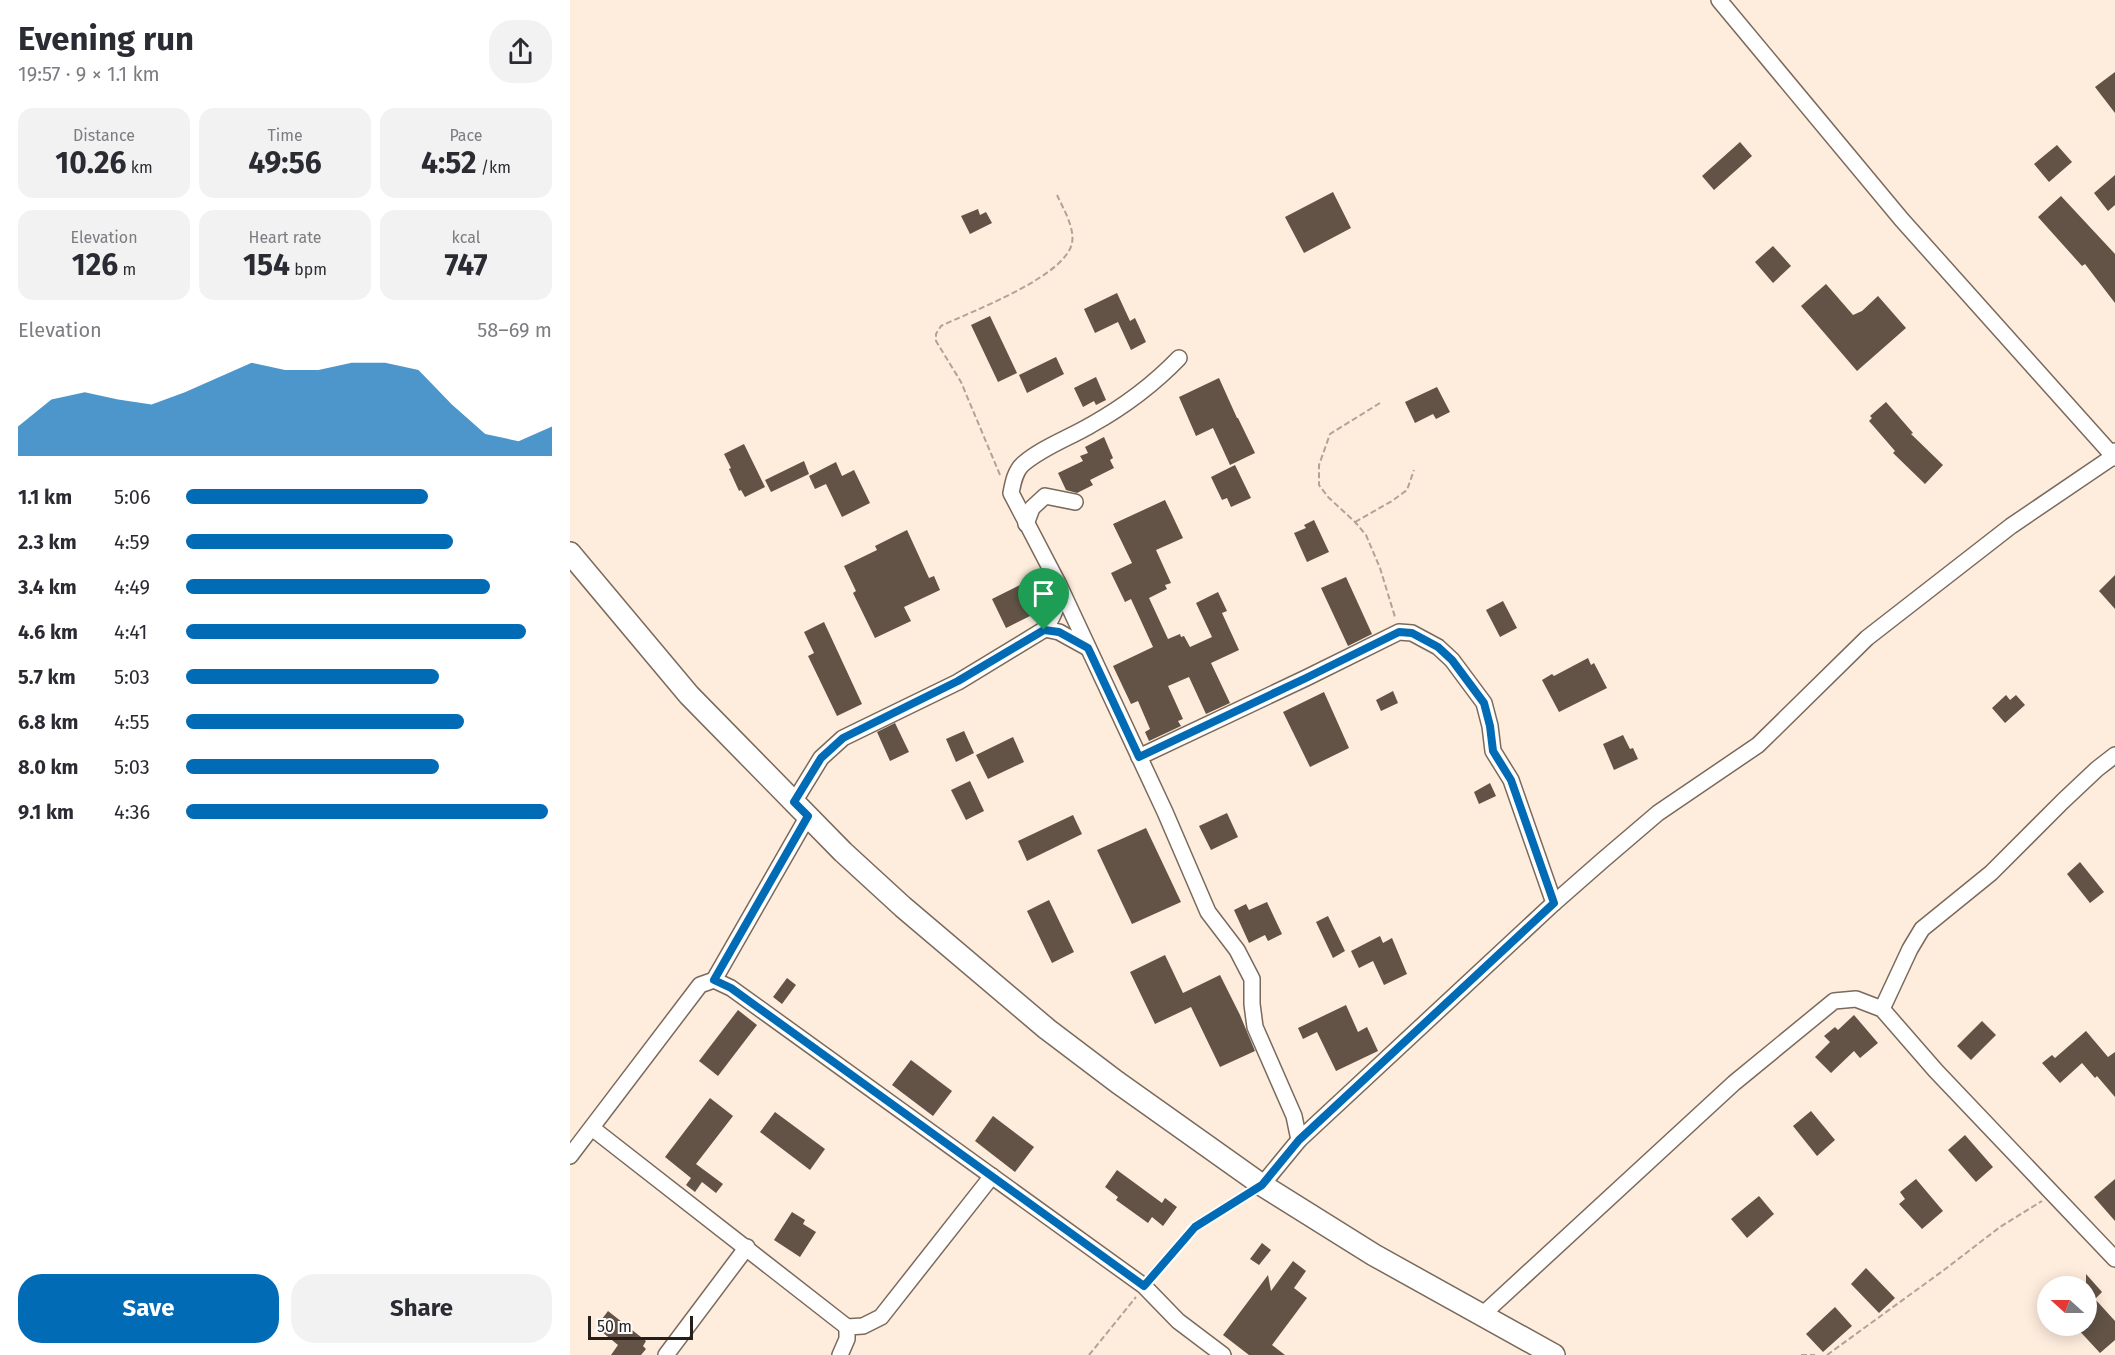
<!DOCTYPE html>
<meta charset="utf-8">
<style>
body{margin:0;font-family:"Fira Sans",sans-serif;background:#f2f2f3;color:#2b2b33;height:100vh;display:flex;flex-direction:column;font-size:22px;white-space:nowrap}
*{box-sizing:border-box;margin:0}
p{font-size:20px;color:#7c7c81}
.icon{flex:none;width:33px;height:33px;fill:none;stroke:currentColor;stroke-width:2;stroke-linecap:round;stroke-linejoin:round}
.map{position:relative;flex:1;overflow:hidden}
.side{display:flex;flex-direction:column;background:#fff;width:570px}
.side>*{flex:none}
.needle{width:39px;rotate:291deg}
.tools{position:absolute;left:1467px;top:1276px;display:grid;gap:12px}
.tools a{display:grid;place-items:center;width:60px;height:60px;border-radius:50%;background:#fff;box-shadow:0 3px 15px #0003;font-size:30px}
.scale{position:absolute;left:18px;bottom:15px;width:105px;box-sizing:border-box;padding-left:6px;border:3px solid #241d18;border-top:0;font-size:16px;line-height:21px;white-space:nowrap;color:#241d18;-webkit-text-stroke:4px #fdfdfd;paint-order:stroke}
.pin{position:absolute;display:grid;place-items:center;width:51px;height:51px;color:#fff;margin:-62px -26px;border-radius:50% 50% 50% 0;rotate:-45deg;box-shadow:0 0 6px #0007}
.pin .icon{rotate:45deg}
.round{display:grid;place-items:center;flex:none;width:63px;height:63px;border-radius:24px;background:#f2f2f3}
.head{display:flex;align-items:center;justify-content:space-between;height:102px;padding:0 18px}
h1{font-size:33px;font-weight:700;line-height:45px}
.metrics{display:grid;grid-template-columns:repeat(3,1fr);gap:9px;height:102px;padding:6px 18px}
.metrics div{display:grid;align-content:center;border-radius:15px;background:#f2f2f3;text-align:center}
.metrics b{font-size:30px;font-weight:700}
.metrics small{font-size:16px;font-weight:400}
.metrics p{font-size:16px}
.chart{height:168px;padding:12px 18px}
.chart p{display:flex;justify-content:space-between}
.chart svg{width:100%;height:108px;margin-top:6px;fill:#016bb6;opacity:.7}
.button{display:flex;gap:12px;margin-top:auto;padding:12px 18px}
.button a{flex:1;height:69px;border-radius:24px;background:#016bb6;color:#fff;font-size:24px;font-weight:700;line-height:69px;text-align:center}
.button a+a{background:#f2f2f3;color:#2b2b33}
ul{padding:0 18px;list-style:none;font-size:20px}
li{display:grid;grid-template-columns:96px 72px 1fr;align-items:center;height:45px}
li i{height:15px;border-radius:8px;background:#016bb6}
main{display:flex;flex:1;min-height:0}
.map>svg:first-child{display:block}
</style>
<main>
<section class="side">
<div class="head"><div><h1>Evening run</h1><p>19:57 · 9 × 1.1 km</p></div><a class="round"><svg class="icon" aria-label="share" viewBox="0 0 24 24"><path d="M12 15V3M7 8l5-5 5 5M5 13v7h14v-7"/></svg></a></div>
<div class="metrics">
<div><p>Distance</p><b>10.26<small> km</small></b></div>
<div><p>Time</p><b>49:56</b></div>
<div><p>Pace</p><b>4:52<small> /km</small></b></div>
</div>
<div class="metrics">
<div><p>Elevation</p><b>126<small> m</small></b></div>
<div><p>Heart rate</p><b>154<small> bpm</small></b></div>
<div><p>kcal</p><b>747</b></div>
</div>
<div class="chart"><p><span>Elevation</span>58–69 m</p>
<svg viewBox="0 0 160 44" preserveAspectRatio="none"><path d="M0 44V32L10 21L20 18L30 21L40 23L50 18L60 12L70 6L80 9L90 9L100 6L110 6L120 9L130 23L140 35L150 38L160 32V44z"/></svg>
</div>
<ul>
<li><b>1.1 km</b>5:06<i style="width:66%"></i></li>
<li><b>2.3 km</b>4:59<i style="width:73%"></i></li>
<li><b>3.4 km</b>4:49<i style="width:83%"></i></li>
<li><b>4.6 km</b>4:41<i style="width:93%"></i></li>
<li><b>5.7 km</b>5:03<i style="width:69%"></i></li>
<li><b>6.8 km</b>4:55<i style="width:76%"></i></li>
<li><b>8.0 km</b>5:03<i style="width:69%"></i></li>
<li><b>9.1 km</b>4:36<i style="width:99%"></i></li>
</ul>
<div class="button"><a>Save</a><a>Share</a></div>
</section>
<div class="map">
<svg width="1545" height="1355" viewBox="0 0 1545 1355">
<rect width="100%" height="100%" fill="#feecdd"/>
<g fill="#625346">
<path d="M1545,72V113L1525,87Z"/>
<path d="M1170,142L1182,156L1144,190L1132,176Z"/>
<path d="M1487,145L1502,162L1479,182L1464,164Z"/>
<path d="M1545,175V205L1538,211L1524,193Z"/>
<path d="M763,192L781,228L734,253L715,217Z"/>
<path d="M1491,196L1545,254V303L1515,264L1512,266L1468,217Z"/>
<path d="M408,209L410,215L416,212L422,223L400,234L391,216Z"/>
<path d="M1203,246L1221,266L1203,283L1185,262Z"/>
<path d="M1256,284L1283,315L1292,311L1308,296L1336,328L1287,371L1231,306Z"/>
<path d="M547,293L560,321L565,318L576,342L561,350L548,322L525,333L514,309Z"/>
<path d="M420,316L447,373L428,382L401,325Z"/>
<path d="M486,357L494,374L457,393L449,375Z"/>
<path d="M526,377L536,400L526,405L524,401L513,407L504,388Z"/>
<path d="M649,378L667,418H668L685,453L660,465L643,428L626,436L609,397Z"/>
<path d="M867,387L880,412L866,419L863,414L845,423L835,402Z"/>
<path d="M1316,402L1343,433L1341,434L1373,465L1355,484L1323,453L1325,451L1299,421L1302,418L1300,416Z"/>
<path d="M534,437L543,458L540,460L544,468L520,480L523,485L507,493L496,490L488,473L513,461L510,456L518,453L515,447Z"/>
<path d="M174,444L195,487L175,497L171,490L169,491L159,469L161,468L154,454Z"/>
<path d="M234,461L239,474L201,492L195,480Z"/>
<path d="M266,462L272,476L284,470L300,503L272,517L256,484L245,489L239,476Z"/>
<path d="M665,465L681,498L661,507L657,498L652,500L641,477Z"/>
<path d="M595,500L613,538L586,550L601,583L595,585L597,589L579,598L598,639L610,634L611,637L614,636L620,647L642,637L626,603L648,592L657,611L652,613L669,650L641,663L660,703L636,714L619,677L598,686L613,719L608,721L611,726L579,741L575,732L580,729L568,701L561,704L543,666L583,647L561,599L555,602L541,573L562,563L543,524Z"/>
<path d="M744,520L759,552L737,562L724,533L736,528L734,525Z"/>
<path d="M337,530L359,578L364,576L370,590L334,607L341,621L305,638L283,593L286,591L274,566L307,550L305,546Z"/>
<path d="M1545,575V609L1529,591Z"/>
<path d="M776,577L802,634L778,646L751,588Z"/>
<path d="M456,582L470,611L436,628L422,599Z"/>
<path d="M933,601L947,628L930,637L916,610Z"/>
<path d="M254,622L292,704L267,716L238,656L244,653L234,632Z"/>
<path d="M1018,658L1021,665L1024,663L1037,688L989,712L972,680L982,674L984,676Z"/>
<path d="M823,691L828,703L811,711L806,700Z"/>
<path d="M754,692L779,748L740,767L713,712Z"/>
<path d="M1436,695L1440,700L1446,695L1455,705L1435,723L1422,708Z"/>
<path d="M325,723L339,752L320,761L307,732Z"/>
<path d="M394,731L404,753L386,762L376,739Z"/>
<path d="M1053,735L1060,749L1063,748L1068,759L1044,770L1033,744Z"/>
<path d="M443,737L454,762L418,779L406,755Z"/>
<path d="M400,781L414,811L396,820L381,790Z"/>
<path d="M920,783L926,796L909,804L904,792Z"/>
<path d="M657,813L668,837L641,850L629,826Z"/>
<path d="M503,815L512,834L457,861L448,841Z"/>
<path d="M576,828L611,902L562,924L527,850Z"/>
<path d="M1510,862L1534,892L1520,903L1497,874Z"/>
<path d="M479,900L504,952L482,963L457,911Z"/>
<path d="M697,902L712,934L698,941L695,935L679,943L664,910L676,904L679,910Z"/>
<path d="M758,916L775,951L763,958L746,922Z"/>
<path d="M810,936L813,943L822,938L837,974L814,985L803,961L789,968L781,951Z"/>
<path d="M595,955L613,993L650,975L670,1015L685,1051L650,1067L621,1007L585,1024L560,972Z"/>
<path d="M217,978L226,985L212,1004L203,997Z"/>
<path d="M776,1005L788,1032L797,1027L808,1051L766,1071L747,1032L733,1039L728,1028Z"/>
<path d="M168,1010L187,1025L148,1076L129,1061Z"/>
<path d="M1284,1015L1308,1043L1290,1058L1284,1051L1261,1073L1245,1057L1260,1042L1254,1036L1265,1027L1268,1030Z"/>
<path d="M1412,1021L1426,1035L1401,1060L1387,1046Z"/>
<path d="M1516,1031L1538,1057L1545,1052V1097L1527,1076L1525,1078L1512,1063L1490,1083L1472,1063L1482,1055L1485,1058Z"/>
<path d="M341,1060L382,1091L363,1116L322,1085Z"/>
<path d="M140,1098L163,1116L126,1164L153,1184L146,1193L132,1182L125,1192L116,1185L121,1178L95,1157Z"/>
<path d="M1241,1111L1265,1140L1247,1156L1223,1126Z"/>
<path d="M205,1112L255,1149L240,1170L190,1132Z"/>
<path d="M423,1116L464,1147L445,1172L405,1141Z"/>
<path d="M1395,1135L1423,1167L1406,1182L1378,1150Z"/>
<path d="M547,1170L592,1203L595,1198L607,1207L593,1226L582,1217L578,1223L546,1200L548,1197L535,1187Z"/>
<path d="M1346,1179L1373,1211L1352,1229L1329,1204L1335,1199L1330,1192Z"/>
<path d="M1545,1179V1221L1524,1197Z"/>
<path d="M1189,1196L1204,1214L1177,1238L1161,1219Z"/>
<path d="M222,1212L235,1220L233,1224L246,1232L230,1257L204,1240Z"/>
<path d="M692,1243L701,1250L689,1265L680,1259Z"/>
<path d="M723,1261L736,1271L724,1288L737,1298L702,1345L715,1355H679L653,1335L698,1275L701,1291Z"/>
<path d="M1296,1268L1325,1298L1309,1313L1281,1284Z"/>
<path d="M1516,1274L1532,1292L1525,1299L1545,1321V1340L1530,1353L1505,1326H1516Z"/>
<path d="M1265,1307L1282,1326L1253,1352L1236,1334Z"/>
<path d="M38,1311L76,1341L73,1346L76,1349L71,1355H41L48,1345L26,1327Z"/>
</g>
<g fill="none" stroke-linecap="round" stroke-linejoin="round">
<g stroke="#796a5c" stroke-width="18">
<g id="minor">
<path d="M1149,0L1332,220L1545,458"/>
<path d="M609,358C582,386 555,406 521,425C499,438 473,447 453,464C445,471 443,483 441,493L489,585L595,812L638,912L667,950L682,979V1004L685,1027L724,1116L729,1140"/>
<path d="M456,524L462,508L475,496L505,502"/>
<path d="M475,629L489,632L518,648"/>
<path d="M569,757L736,678L829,632L842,633L868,647L882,660L914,703L920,726L923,751L941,780L984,903"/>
<path d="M224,802L251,758L273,738L388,682L475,629C484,615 489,604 489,587"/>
<path d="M144,980L161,988L574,1286L608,1321L653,1355"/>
<path d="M1312,1009L1340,949L1352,929L1421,873L1493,801L1527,769L1545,755"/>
<path d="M22,1128L277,1327L293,1326L311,1317L422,1176"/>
<path d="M0,1156L130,985L144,980L238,816"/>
<path d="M692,1185L729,1140L984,903L1033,860L1088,813L1188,745L1297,638L1441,526L1544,456L1545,451"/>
<path d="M911,1316L1164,1083L1264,1001L1286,999L1312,1009L1366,1071L1545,1259"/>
<path d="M96,1355L177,1247"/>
<path d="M270,1355L277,1339V1327"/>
</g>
</g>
<g stroke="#796a5c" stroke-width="24">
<path id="secondary" d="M0,553L119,695L273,852L333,907L477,1029L547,1082L692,1185L804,1255L984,1355"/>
</g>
<g stroke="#b2a398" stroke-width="2" stroke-dasharray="6 3" stroke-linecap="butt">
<path d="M810,403L760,434L749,465V485L758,497L785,522L796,535L810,568L825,617"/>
<path d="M430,475L391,382L366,341V334L371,326C402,311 495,277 502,243C505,228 493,208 487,195"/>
<path d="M785,522L822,501L837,490L844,470"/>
<path d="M583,1276L625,1227L677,1194"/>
<path d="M519,1355L566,1297"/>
<path d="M1231,1355H1245"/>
<path d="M1257,1355L1374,1270L1430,1227L1472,1201"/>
</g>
<use href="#minor" stroke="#fff" stroke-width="15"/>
<use href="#secondary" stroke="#fff" stroke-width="21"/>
</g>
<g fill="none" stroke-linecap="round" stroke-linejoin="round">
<g stroke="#fff" stroke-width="12">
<path id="route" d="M474,630L489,632L518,648L569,757L736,678L829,632L842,633L868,647L882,660L914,703L920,726L923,751L941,780L984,903L729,1140L692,1185L625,1227L574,1286L161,988L144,980L238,816L224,802L251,758L273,738L388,681Z"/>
</g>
<use href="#route" stroke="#016bb6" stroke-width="8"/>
</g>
</svg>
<div class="tools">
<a><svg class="needle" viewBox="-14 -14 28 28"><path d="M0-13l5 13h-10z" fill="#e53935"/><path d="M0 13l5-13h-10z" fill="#7c7c81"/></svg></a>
</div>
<div class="scale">50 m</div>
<div class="pin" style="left:474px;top:630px;background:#1e9e55"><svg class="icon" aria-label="arrive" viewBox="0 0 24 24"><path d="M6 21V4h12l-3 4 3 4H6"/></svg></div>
</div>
</main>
